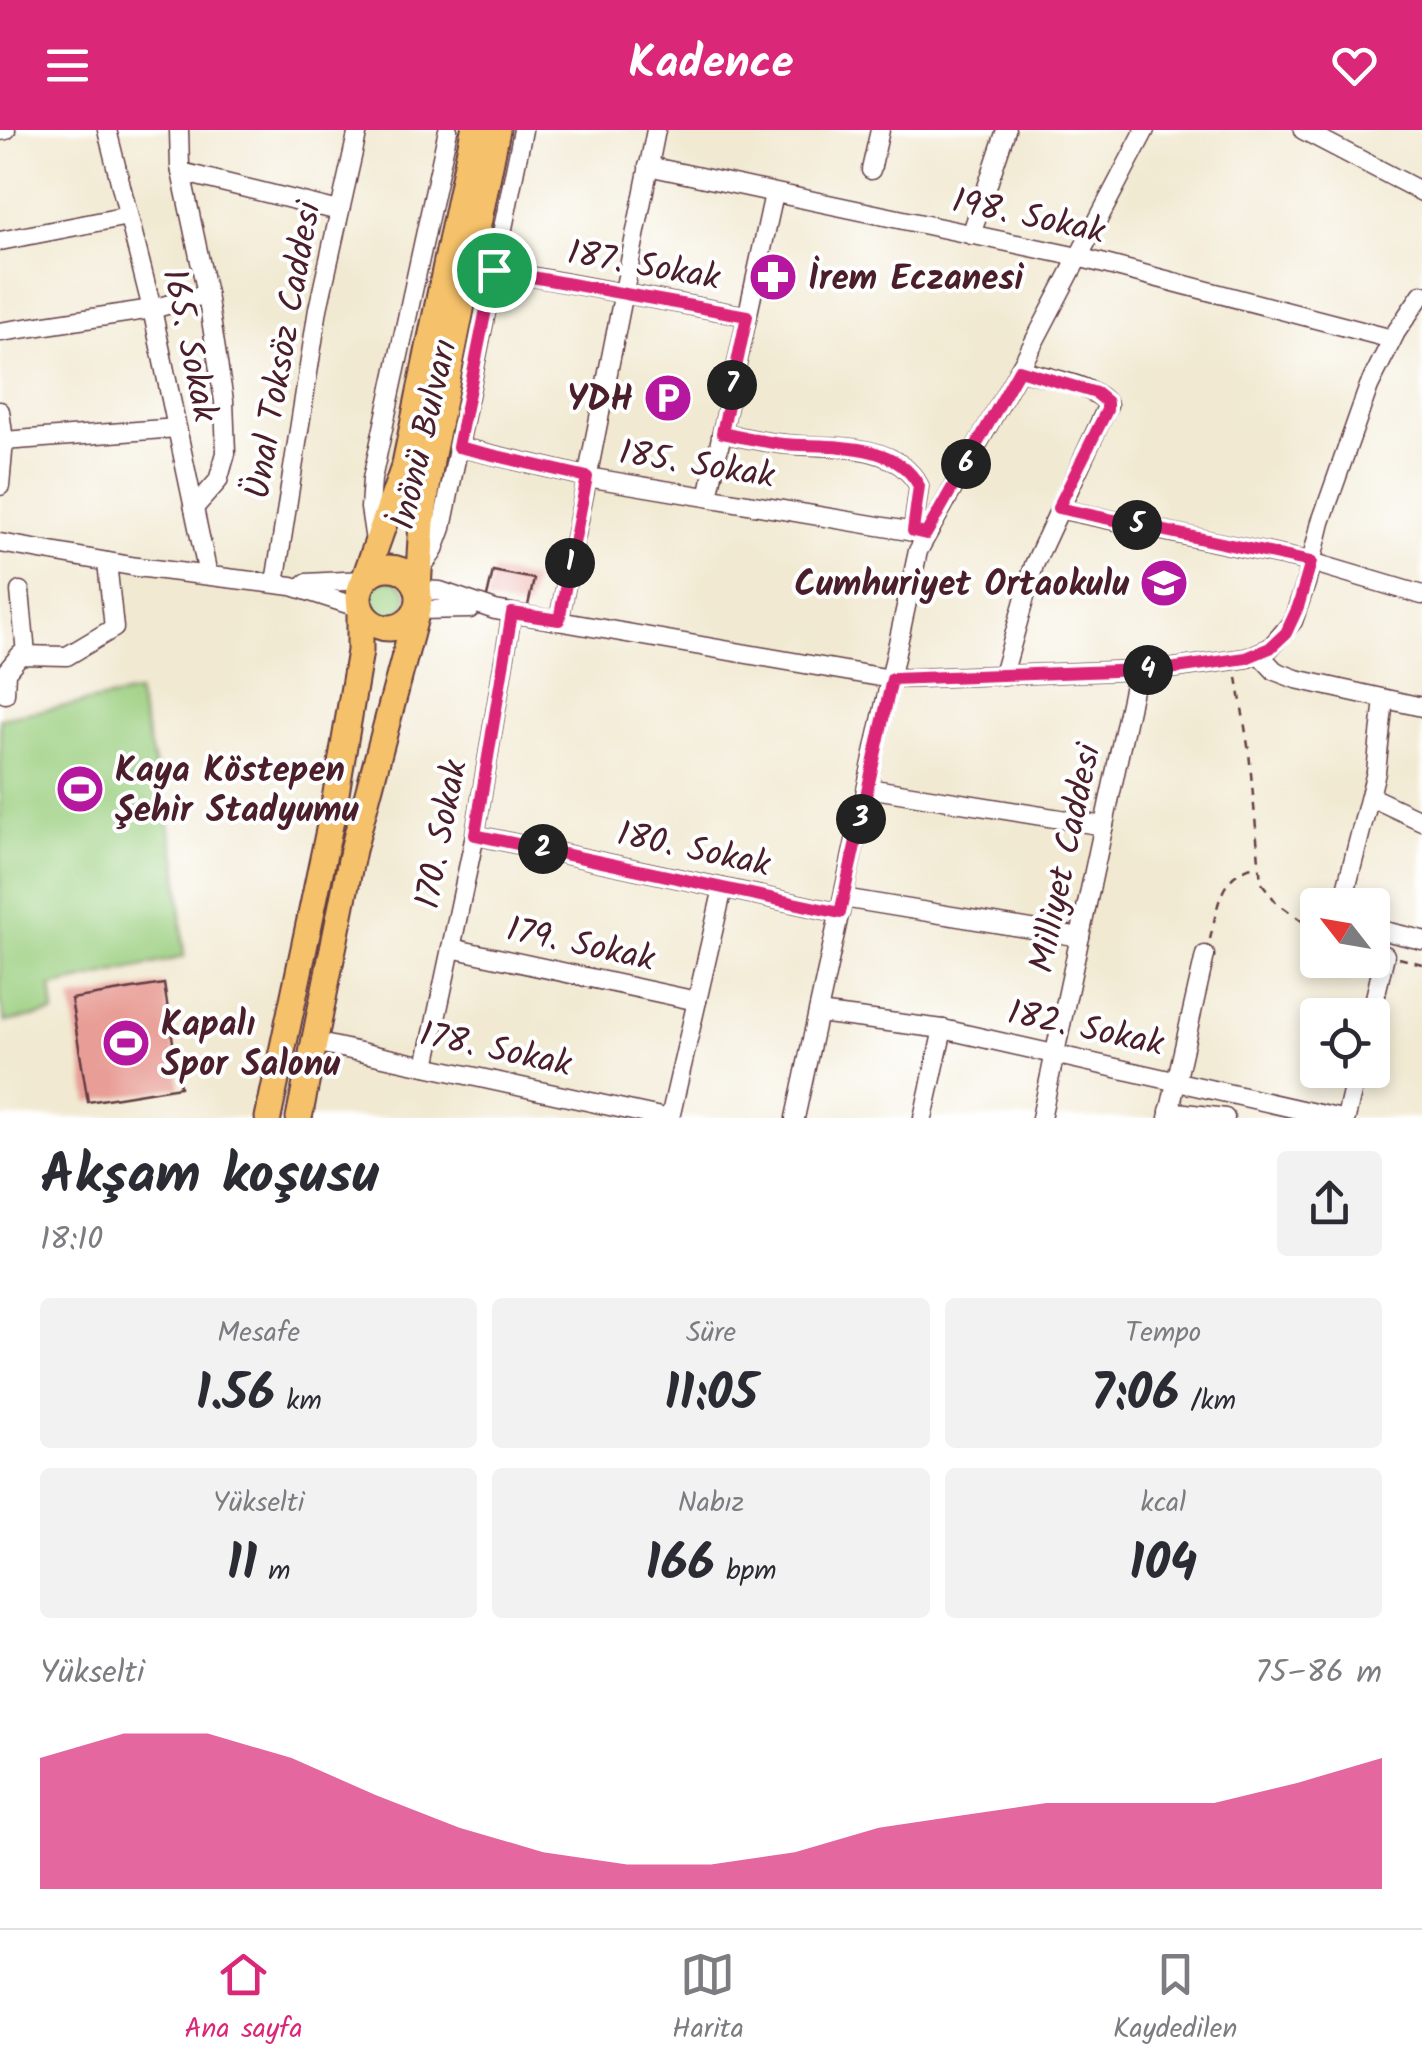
<!DOCTYPE html>
<html lang="tr">
<meta charset="utf-8">
<style>
body{margin:0;font-family:Kalam,sans-serif;background:#f2f2f3;color:#2b2b33;height:100vh;display:flex;flex-direction:column;font-size:38px;white-space:nowrap}
*{box-sizing:border-box;margin:0}
p{font-size:32px;color:#7c7c81}
.icon{flex:none;width:55px;height:55px;fill:none;stroke:currentColor;stroke-width:2;stroke-linecap:round;stroke-linejoin:round}
.map{position:relative;height:988px;overflow:hidden}
.details{display:flex;flex-direction:column;background:#fff;flex:1}
.details>*{flex:none}
.needle{width:65px;rotate:301deg}
.tools{position:absolute;left:1300px;top:758px;display:grid;gap:20px}
.tools a{display:grid;place-items:center;width:90px;height:90px;border-radius:10px;background:#fff;box-shadow:0 5px 15px #0003;font-size:50px}
.pin{position:absolute;display:grid;place-items:center;width:85px;height:85px;color:#fff;margin:-42px;border:5px solid #fff;border-radius:50%;box-shadow:0 2px 10px #0007}
.km{position:absolute;width:50px;height:50px;margin:-25px;border-radius:50%;background:#222;color:#fff;font-size:28px;line-height:50px;text-align:center}
.round{display:grid;place-items:center;flex:none;width:105px;height:105px;border-radius:10px;background:#f2f2f3}
.overview{display:flex;align-items:center;justify-content:space-between;height:170px;padding:0 40px}
h1{font-size:55px;font-weight:700;line-height:75px}
.figures{display:grid;grid-template-columns:repeat(3,1fr);gap:15px;height:170px;padding:10px 40px}
.figures div{display:grid;align-content:center;border-radius:10px;background:#f2f2f3;text-align:center}
.figures b{font-size:50px;font-weight:700}
.figures small{font-size:28px;font-weight:400}
.figures p{font-size:28px}
.chart{height:280px;padding:20px 40px}
.chart p{display:flex;justify-content:space-between}
.chart svg{width:100%;height:180px;margin-top:10px;fill:#db2777;opacity:.7}
header{display:flex;justify-content:space-between;align-items:center;height:130px;padding:0 40px;background:#db2777;color:#fff;font-size:45px;font-weight:700}
.dock{display:flex;justify-content:space-around;align-items:center;height:140px;border-top:2px solid #e1e1e2;background:#fff;font-size:28px;color:#7c7c81}
.dock a{display:grid;justify-items:center;gap:5px}
.dock .on{color:#db2777}
.map>svg:first-child{display:block}
</style>
<header><svg class="icon" aria-label="menu" viewBox="0 0 24 24"><path d="M4 6h16M4 12h16M4 18h16"/></svg>Kadence<svg class="icon" aria-label="heart" viewBox="0 0 24 24"><path d="M12 20l-8-8c-3-5 5-10 8-4 3-6 11-1 8 4z"/></svg></header>
<div class="map">
<svg width="1422" height="988" viewBox="0 0 1422 988">
<rect width="100%" height="100%" fill="#fff"/>
<filter id="ink" filterUnits="userSpaceOnUse"><feTurbulence type="fractalNoise" baseFrequency=".01" numOctaves="2"/><feDisplacementMap in="SourceGraphic" scale="20" xChannelSelector="R" yChannelSelector="G"/><feConvolveMatrix kernelMatrix="1 2 1 2 8 2 1 2 1" color-interpolation-filters="sRGB"/></filter>
<filter id="wash" filterUnits="userSpaceOnUse"><feTurbulence type="fractalNoise" baseFrequency=".0048" numOctaves="4" result="noise"/><feDisplacementMap in="SourceGraphic" scale="40" xChannelSelector="R" yChannelSelector="G"/><feGaussianBlur stdDeviation="2.25" result="paint"/><feColorMatrix in="noise" values="0 0 0 0 0 0 0 0 0 0 0 0 0 0 0 0 0 1.4 0 .05"/><feComposite in="paint" operator="in"/></filter>
<g filter="url(#wash)">
<rect width="100%" height="100%" fill="#f1e9d1"/>
<g fill="#9bcf80" stroke="#727756" stroke-width="2.5">
<circle cx="389" cy="468" r="18"/>
<path d="M137,563L177,730L184,827L51,857L54,883L5,892L0,872V588Z"/>
</g>
<g id="blocks">
<g fill="#e89e96">
<path d="M493,441L534,449L527,480L486,471Z"/>
<path d="M164,854L180,957L88,972L71,869Z"/>
</g>
</g>
</g>
<g filter="url(#ink)">
<use href="#blocks" fill-opacity="0" stroke="#633d44" stroke-width="2.5"/>
<g fill="none" stroke-linecap="round" stroke-linejoin="round">
<g stroke="#633d44" stroke-width="21">
<g id="minor">
<path d="M107,0L152,179L208,445"/>
<path d="M179,0L180,37L207,164L224,271L226,323L218,351L194,378"/>
<path d="M1303,0L1422,62"/>
<path d="M0,1L6,0"/>
<path d="M648,36L1078,127L1392,209"/>
<path d="M871,40L880,0"/>
<path d="M181,42L339,81"/>
<path d="M971,105L1006,0"/>
<path d="M0,111L128,86"/>
<path d="M485,138L747,186"/>
<path d="M0,202L152,179L207,164"/>
<path d="M0,281L4,311L0,356"/>
<path d="M722,303C742,307 763,312 783,314C827,319 894,309 919,356L913,401"/>
<path d="M4,311L177,298"/>
<path d="M459,317L587,347L926,404"/>
<path d="M708,367L774,64"/>
<path d="M1059,379L1311,432L1422,465"/>
<path d="M375,411L370,378L372,349L448,0"/>
<path d="M0,413L137,437L292,456L360,478"/>
<path d="M418,442L433,422L442,398L523,0"/>
<path d="M275,453L318,179L358,0"/>
<path d="M306,453L364,450"/>
<path d="M418,460L440,461L495,480L891,549L1169,539L1247,528L1270,518L1293,491L1306,453L1321,392L1369,256L1396,202L1422,164"/>
<path d="M20,461L26,524"/>
<path d="M417,480L470,479"/>
<path d="M559,490L656,0"/>
<path d="M1259,524L1275,541L1296,549L1422,577"/>
<path d="M1003,545L1034,435L1108,275C1097,255 1041,246 1019,240"/>
<path d="M5,564L6,542L20,525L67,526L114,498L107,432"/>
<path d="M868,658L1104,696"/>
<path d="M1371,667L1422,691"/>
<path d="M475,705L840,783"/>
<path d="M843,768L1080,807"/>
<path d="M1342,775L1376,642L1384,569"/>
<path d="M1372,798L1422,810"/>
<path d="M451,818L697,871"/>
<path d="M818,883L943,899L1337,988"/>
<path d="M1371,885L1385,825"/>
<path d="M314,912L665,988"/>
<path d="M426,936L475,705L512,483"/>
<path d="M1169,981L1225,988"/>
<path d="M670,988L723,758"/>
<path d="M795,988L918,421L1024,231L1145,0"/>
<path d="M923,988L943,899"/>
<path d="M1041,988L1137,541"/>
<path d="M1168,988L1205,825"/>
<path d="M1346,988L1357,940"/>
</g>
</g>
<g stroke="#633d44" stroke-width="29">
<g id="highway">
<circle cx="389" cy="468" r="30"/>
<path d="M364,450L405,334L474,0"/>
<path d="M418,460L422,391L432,325L497,0"/>
<path d="M268,988L333,681L360,521V478"/>
<path d="M299,988L353,720L417,480"/>
</g>
</g>
<g stroke="#633d44" stroke-width="2.5" stroke-dasharray="8 8" stroke-linecap="butt">
<path d="M1237,547L1249,622L1261,752L1276,772L1318,803"/>
<path d="M1210,809C1219,774 1218,744 1259,735"/>
<path d="M1399,828L1422,834"/>
</g>
<use href="#minor" stroke="#fff" stroke-width="18"/>
<use href="#highway" stroke="#f5c16b" stroke-width="25"/>
</g>
</g>
<g fill="none" stroke-linecap="round" stroke-linejoin="round" filter="url(#ink)">
<g stroke="#fff" stroke-width="20">
<path id="route" d="M494,140L747,186L722,303C742,307 763,312 783,314C827,318 894,309 919,356L913,401L926,404L1019,240L1096,263L1107,272V280L1058,378L1311,432L1298,477L1286,503L1270,518L1246,528L1169,539L892,549L840,783L475,705L512,483L559,490L587,347L458,317Z"/>
</g>
<use href="#route" stroke="#db2777" stroke-width="12"/>
</g>
<defs>
<g id="pharmacy-disc" transform="scale(2.5)"><circle r="9.5" fill="#b5179e" stroke="#fff"/><path d="M-2-6h4v4h4v4h-4v4h-4v-4h-4v-4h4Z" fill="#fff"/></g>
<g id="parking-disc" transform="scale(2.5)"><circle r="9.5" fill="#b5179e" stroke="#fff"/><path d="M-3.5-5.5H1a3.5 3.5 0 0 1 0 7H-1V5.5H-3.5ZM-1-3.4V-.6H.8a1.4 1.4 0 0 0 0-2.8Z" fill="#fff"/></g>
<g id="school-disc" transform="scale(2.5)"><circle r="9.5" fill="#b5179e" stroke="#fff"/><path d="M0-5L7-2L0 1L-7-2ZM-4 1L0 2.5L4 1V4Q0 6-4 4Z" fill="#fff"/></g>
<g id="stadium-disc" transform="scale(2.5)"><circle r="9.5" fill="#b5179e" stroke="#fff"/><path d="M0-5a6.5 5 0 1 0 0 10a6.5 5 0 1 0 0-10ZM-3.5-1.8h7v3.6h-7Z" fill="#fff"/></g>
</defs>
<g fill-rule="evenodd">
<use href="#pharmacy-disc" x="773" y="147"/>
<use href="#parking-disc" x="668" y="268"/>
<use href="#school-disc" x="1164" y="453"/>
<use href="#stadium-disc" x="80" y="659"/>
<use href="#stadium-disc" x="126" y="913"/>
</g>
<g text-anchor="middle" stroke-width="8" stroke-linejoin="round" paint-order="stroke">
<g font-size="35" fill="#4a1f2b" stroke="#fff">
<text transform="translate(1029 85) rotate(12)" y="12">198. Sokak</text>
<text transform="translate(644 134) rotate(10)" y="12">187. Sokak</text>
<text transform="translate(191 215) rotate(78)" y="12">165. Sokak</text>
<text transform="translate(282 220) rotate(-80)" y="12">Ünal Toksöz Caddesi</text>
<text transform="translate(423 304) rotate(-77)" y="12">İnönü Bulvarı</text>
<text transform="translate(697 333) rotate(9)" y="12">185. Sokak</text>
<text transform="translate(440 704) rotate(-79)" y="12">170. Sokak</text>
<text transform="translate(694 718) rotate(12)" y="12">180. Sokak</text>
<text transform="translate(1064 728) rotate(-78)" y="12">Milliyet Caddesi</text>
<text transform="translate(581 813) rotate(12)" y="12">179. Sokak</text>
<text transform="translate(1086 897) rotate(12)" y="12">182. Sokak</text>
<text transform="translate(496 918) rotate(12)" y="12">178. Sokak</text>
</g>
<g font-size="35" font-weight="bold" fill="#4a1f2b" stroke="#fff" text-anchor="start">
<text x="808" y="159">İrem Eczanesi</text>
<text x="633" y="280" text-anchor="end">YDH</text>
<text x="1129" y="465" text-anchor="end">Cumhuriyet Ortaokulu</text>
<text x="115" y="651">Kaya Köstepen<tspan x="115" dy="40">Şehir Stadyumu</tspan></text>
<text x="161" y="905">Kapalı<tspan x="161" dy="40">Spor Salonu</tspan></text>
</g>
</g>
</svg>
<div class="tools">
<a><svg class="needle" viewBox="-14 -14 28 28"><path d="M0-13l5 13h-10z" fill="#e53935"/><path d="M0 13l5-13h-10z" fill="#7c7c81"/></svg></a>
<a><svg class="icon" aria-label="locate" viewBox="0 0 24 24"><circle cx="12" cy="12" r="6"/><path d="M12 2v4M12 18v4M2 12h4M18 12h4"/></svg></a>
</div>
<div class="pin" style="left:494px;top:140px;background:#1e9e55"><svg class="icon" aria-label="arrive" viewBox="0 0 24 24"><path d="M6 21V4h12l-3 4 3 4H6"/></svg></div>
<b class="km" style="left:570px;top:433px">1</b>
<b class="km" style="left:543px;top:719px">2</b>
<b class="km" style="left:861px;top:689px">3</b>
<b class="km" style="left:1148px;top:540px">4</b>
<b class="km" style="left:1137px;top:395px">5</b>
<b class="km" style="left:966px;top:334px">6</b>
<b class="km" style="left:732px;top:255px">7</b>
</div>
<section class="details">
<div class="overview"><div><h1>Akşam koşusu</h1><p>18:10</p></div><a class="round"><svg class="icon" aria-label="share" viewBox="0 0 24 24"><path d="M12 15V3M7 8l5-5 5 5M5 13v7h14v-7"/></svg></a></div>
<div class="figures">
<div><p>Mesafe</p><b>1.56<small> km</small></b></div>
<div><p>Süre</p><b>11:05</b></div>
<div><p>Tempo</p><b>7:06<small> /km</small></b></div>
</div>
<div class="figures">
<div><p>Yükselti</p><b>11<small> m</small></b></div>
<div><p>Nabız</p><b>166<small> bpm</small></b></div>
<div><p>kcal</p><b>104</b></div>
</div>
<div class="chart"><p><span>Yükselti</span>75–86 m</p>
<svg viewBox="0 0 160 44" preserveAspectRatio="none"><path d="M0 44V12L10 6L20 6L30 12L40 21L50 29L60 35L70 38L80 38L90 35L100 29L110 26L120 23L130 23L140 23L150 18L160 12V44z"/></svg>
</div>
</section>
<nav class="dock">
<a class="on"><svg class="icon" aria-label="home" viewBox="0 0 24 24"><path d="M3 11l9-7 9 7M6 9v11h12V9"/></svg>Ana sayfa</a>
<a><svg class="icon" aria-label="map" viewBox="0 0 24 24"><path d="M3 6l6-2 6 2 6-2v14l-6 2-6-2-6 2zM9 4v14M15 6v14"/></svg>Harita</a>
<a><svg class="icon" aria-label="saved" viewBox="0 0 24 24"><path d="M7 4h10v16l-5-4-5 4z"/></svg>Kaydedilen</a>
</nav>
